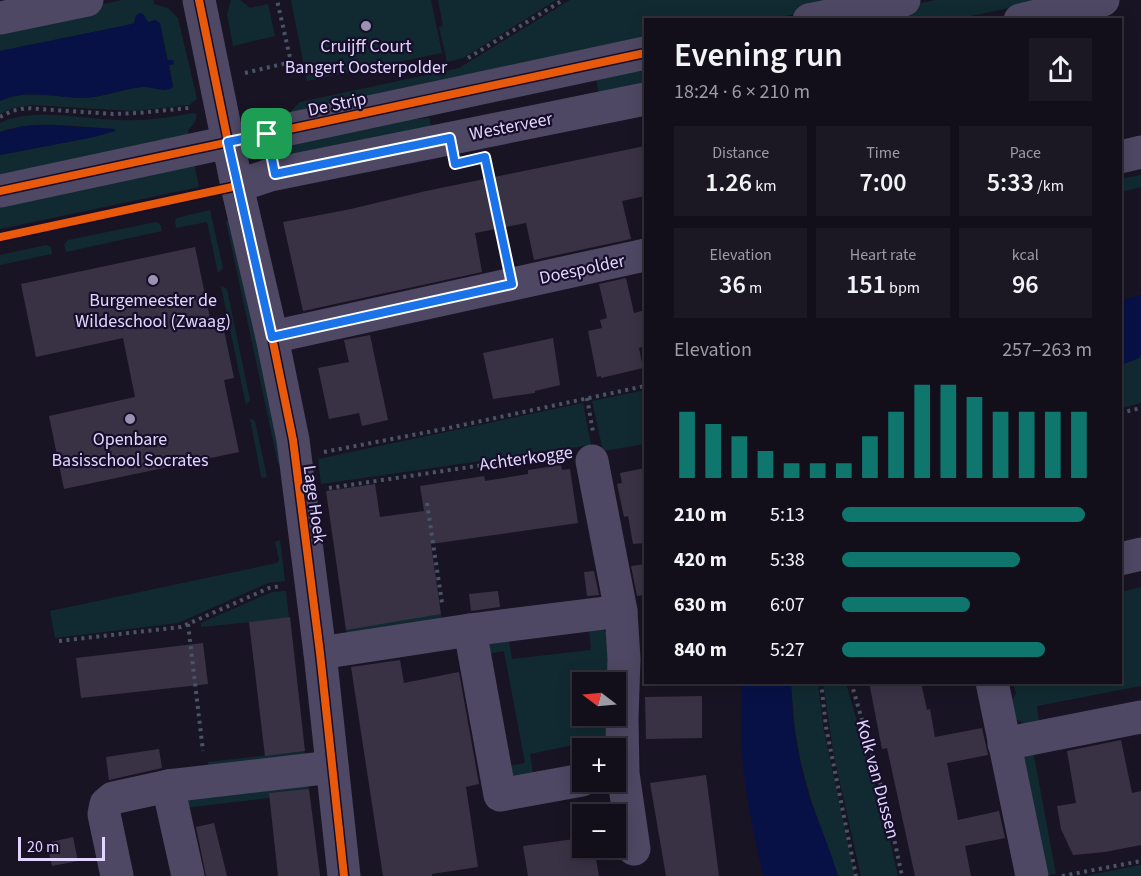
<!DOCTYPE html>
<meta charset="utf-8">
<style>
body{margin:0;font-family:"Source Sans 3",sans-serif;background:#1c1823;color:#f1f3f6;height:100vh;display:flex;flex-direction:column;font-size:22px;white-space:nowrap}
*{box-sizing:border-box;margin:0}
p{font-size:20px;color:#9d9ca2}
.icon{flex:none;width:33px;height:33px;fill:none;stroke:currentColor;stroke-width:2;stroke-linecap:round;stroke-linejoin:round}
.map{position:relative;flex:1;overflow:hidden}
.side{position:absolute;left:644px;top:18px;width:478px;height:666px;display:flex;flex-direction:column;background:#130f1a;border-radius:0px;box-shadow:0 3px 15px #0003,0 0 0 2px #322f39}
.side>*{flex:none}
.needle{width:39px;rotate:286deg}
.controls{position:absolute;left:572px;top:672px;display:grid;gap:12px}
.controls a{display:grid;place-items:center;width:54px;height:54px;border-radius:0px;background:#130f1a;box-shadow:0 3px 15px #0003,0 0 0 2px #322f39;font-size:30px}
.scale{position:absolute;left:18px;bottom:15px;width:87px;box-sizing:border-box;padding-left:6px;border:3px solid #e2d5ff;border-top:0;font-size:16px;line-height:21px;white-space:nowrap;color:#e2d5ff;-webkit-text-stroke:4px #170e29;paint-order:stroke}
.pin{position:absolute;display:grid;place-items:center;width:51px;height:51px;color:#fff;margin:-26px;border-radius:12px;box-shadow:0 3px 9px #0006}
.round{display:grid;place-items:center;flex:none;width:63px;height:63px;border-radius:0px;background:#1c1823}
.overview{display:flex;align-items:center;justify-content:space-between;height:102px;padding:0 30px}
h1{font-size:33px;font-weight:600;line-height:45px}
.figures{display:grid;grid-template-columns:repeat(3,1fr);gap:9px;height:102px;padding:6px 30px}
.figures div{display:grid;align-content:center;border-radius:0px;background:#1c1823;text-align:center}
.figures b{font-size:26px;font-weight:600}
.figures small{font-size:16px;font-weight:400}
.figures p{font-size:16px}
.chart{height:168px;padding:12px 30px}
.chart p{display:flex;justify-content:space-between}
.chart svg{width:100%;height:108px;margin-top:6px;stroke:#0f766e;stroke-width:6}
ul{padding:0 30px;list-style:none;font-size:20px}
li{display:grid;grid-template-columns:96px 72px 1fr;align-items:center;height:45px}
li i{height:15px;border-radius:8px;background:#0f766e}
.map>svg:first-child{display:block}
</style>
<div class="map">
<svg width="1141" height="876" viewBox="0 0 1141 876">
<rect width="100%" height="100%" fill="#191423"/>
<g fill="#112a31">
<path d="M122,0H153L154,4L168,8L178,18L197,99L189,105L134,111L32,105L13,108L0,114V101C27,89 54,97 82,98C103,98 122,89 142,87C155,86 160,92 173,87L169,65L174,64L168,61L160,23L148,22L140,13L136,15L134,24L0,51V26Z"/>
<path d="M231,0H240L250,8L268,4L275,36L233,46L227,14Z"/>
<path d="M291,0H431L442,53L307,81Z"/>
<path d="M434,0H556L463,58L447,62L439,27L443,26L438,0Z"/>
<path d="M570,0H863L770,19L645,20V46L287,115L300,102L459,68Z"/>
<path d="M935,0H1049L956,19L844,20Z"/>
<path d="M645,61V86L599,95L595,73Z"/>
<path d="M192,113L196,114C198,120 192,126 188,130L190,141L0,182V155L94,137L115,131V129C77,127 36,119 0,132V123C31,107 83,119 119,120C143,121 168,118 192,113Z"/>
<path d="M429,118L432,130L277,163L274,140L351,124Z"/>
<path d="M193,158L199,187L0,229V198Z"/>
<path d="M1141,175V187L1121,192V179Z"/>
<path d="M210,210L223,268L218,273L207,222L176,228L175,221L177,218Z"/>
<path d="M236,219L284,463L278,464L226,221Z"/>
<path d="M156,222L160,224L162,231L66,252L64,245L68,240Z"/>
<path d="M46,245L51,247L52,254L0,265V255Z"/>
<path d="M221,286L227,289L250,400L246,405Z"/>
<path d="M1141,354V403L1121,408L1120,365L1139,358Z"/>
<path d="M645,390V444L603,451L592,401Z"/>
<path d="M583,403L591,445L321,484L318,459Z"/>
<path d="M250,418L255,421L267,477L263,478L261,476Z"/>
<path d="M280,540L285,581L268,583L178,623L55,638L50,611L277,563L279,560L275,542Z"/>
<path d="M1141,587V686L1037,706L1039,724C1019,724 1017,723 1008,705L1016,694L1013,683L1120,682L1121,592Z"/>
<path d="M286,591L289,618L201,627V623L272,592Z"/>
<path d="M441,614L442,623L347,636L346,627Z"/>
<path d="M600,628L609,634L612,682H582V716H612V748H594L593,741L530,754L533,773L511,777L509,766L525,763L504,651L487,654L488,641H509L512,659L591,650L589,630Z"/>
<path d="M791,683H818L823,726L855,876H838L811,800L801,763L795,730Z"/>
<path d="M823,683H846L886,823L898,876H861L834,756Z"/>
<path d="M304,751L305,759L209,771L208,762Z"/>
<path d="M1033,751L1056,874L1041,876L1022,763L1025,756Z"/>
<path d="M308,783L309,793L185,808L187,798Z"/>
<path d="M1141,865V876H1084Z"/>
</g>
<g fill="#081146">
<path d="M140,13L143,14L148,22L155,20L160,23L167,60H173L174,64L169,65L173,87C164,94 153,86 142,87C122,89 103,97 83,98C54,98 27,88 0,101V51L127,25L134,23L136,16Z"/>
<path d="M42,125L115,129V131L94,137L0,155V132L24,126Z"/>
<path d="M1141,295V354L1139,358L1121,365V300Z"/>
<path d="M742,683H791C791,722 799,764 811,802C820,826 831,851 838,876H763C753,831 743,785 741,738C741,720 742,701 742,683Z"/>
</g>
<g fill="#393245">
<path d="M645,146V196L622,201L631,239L534,260L526,223L475,233L482,272L303,311L283,222L351,209L426,191Z"/>
<path d="M195,247L210,318L221,316L234,378L224,380L239,452L64,489L49,416L135,397L123,338L36,357L21,284Z"/>
<path d="M626,278L634,313L645,310V346L639,348L643,368L601,378V376L597,377L588,331L602,328L600,320L607,318L599,284Z"/>
<path d="M370,335L388,420L362,426L359,413L329,419L318,368L349,362L344,340Z"/>
<path d="M553,338L560,385L535,391V393L493,399L483,353Z"/>
<path d="M561,465L562,470L570,469L578,523L431,544L441,614L346,630L326,491L375,484L380,517L424,511L420,486L484,476L485,481L528,474V470Z"/>
<path d="M645,468V543L633,544L628,516L624,517L617,484L622,483L620,473Z"/>
<path d="M645,564V595L637,596L631,566Z"/>
<path d="M594,571L599,595L587,596L584,572Z"/>
<path d="M498,591L500,607L471,611L469,594Z"/>
<path d="M290,617L305,751L265,756L249,622Z"/>
<path d="M203,643L208,684L81,698L76,658Z"/>
<path d="M400,660L404,683L459,672L479,784L466,787L478,867L432,874V876H383L351,667Z"/>
<path d="M869,682H921L927,710L930,709L935,737L982,728L988,755L947,763L958,820L999,811L1005,838L965,846L971,876H915L887,748L882,749Z"/>
<path d="M702,696V738L646,739L645,697Z"/>
<path d="M1121,740L1132,793L1141,791V845L1105,852L1073,855L1061,829L1057,806L1076,803L1067,751Z"/>
<path d="M159,749L162,768L109,780L106,757Z"/>
<path d="M706,775L719,876H666L650,783Z"/>
<path d="M309,789L320,876H278L269,793Z"/>
<path d="M214,823L227,876H206L196,827Z"/>
<path d="M73,837L78,861L52,866L47,843Z"/>
<path d="M582,838V848H594L599,876H528L523,846Z"/>
</g>
<g fill="none" stroke-linecap="round" stroke-linejoin="round">
<g stroke="#495467" stroke-width="4" stroke-dasharray="3 4.5" stroke-linecap="butt">
<path d="M468,58L563,0"/>
<path d="M245,73L291,62L277,0"/>
<path d="M0,117L12,111L26,108L113,114L139,113L189,108"/>
<path d="M486,161L506,254"/>
<path d="M587,398L593,432"/>
<path d="M1120,413L1141,408"/>
<path d="M324,452L444,429L645,386"/>
<path d="M329,488L564,453"/>
<path d="M427,503L442,603"/>
<path d="M188,624L203,751"/>
<path d="M59,641L181,627L269,588L280,586"/>
<path d="M821,682L826,727L856,876"/>
<path d="M851,682L888,810L902,876"/>
<path d="M1062,876L1141,861"/>
</g>
<g stroke="#4f4864" stroke-width="33">
<path d="M199,0L237,186L272,337L293,440L320,653L344,876"/>
<path d="M0,18L87,0"/>
<path d="M809,20L904,0"/>
<path d="M1020,20L1103,0"/>
<path d="M1120,157L1141,152"/>
<path d="M237,186L270,175L645,99"/>
<path d="M0,191L645,53"/>
<path d="M272,337L645,255"/>
<path d="M592,461L621,611L624,659L622,718L623,773L634,849"/>
<path d="M1120,559L1141,554"/>
<path d="M470,630L500,795L582,780"/>
<path d="M320,653L470,630L621,611"/>
<path d="M992,682L1032,876"/>
<path d="M1004,744L1141,717"/>
<path d="M168,786L188,876"/>
<path d="M117,876L104,814L106,804L113,798L168,786L332,767"/>
</g>
<g stroke="#170e29" stroke-width="11">
<g id="cycleway">
<path d="M199,0L237,186L272,337L293,440L320,653L344,876"/>
<path d="M0,191L645,53"/>
<path d="M0,237L237,186"/>
</g>
</g>
<use href="#cycleway" stroke="#e8590c" stroke-width="8"/>
</g>
<g fill="none" stroke-linecap="round" stroke-linejoin="round">
<g stroke="#fff" stroke-width="12">
<path id="route" d="M267,134L275,174L450,138L455,164L485,157L512,284L272,337L228,142Z"/>
</g>
<use href="#route" stroke="#1a73e8" stroke-width="8"/>
</g>
<g fill="#9c91b2" stroke="#170e29" stroke-width="2">
<circle cx="366" cy="26" r="6"/>
<circle cx="153" cy="280" r="6"/>
<circle cx="130" cy="419" r="6"/>
</g>
<g text-anchor="middle" stroke-width="4.5" stroke-linejoin="round" paint-order="stroke">
<g font-size="18" fill="#e2d5ff" stroke="#170e29">
<text x="366" y="52">Cruijff Court<tspan x="366" dy="21">Bangert Oosterpolder</tspan></text>
<text x="153" y="306">Burgemeester de<tspan x="153" dy="21">Wildeschool (Zwaag)</tspan></text>
<text x="130" y="445">Openbare<tspan x="130" dy="21">Basisschool Socrates</tspan></text>
</g>
<g font-size="18" fill="#e2d5ff" stroke="#170e29">
<text transform="translate(337 104) rotate(-12)" y="6">De Strip</text>
<text transform="translate(511 126) rotate(-11)" y="6">Westerveer</text>
<text transform="translate(582 269) rotate(-12)" y="6">Doespolder</text>
<text transform="translate(526 458) rotate(-8)" y="6">Achterkogge</text>
<text transform="translate(315 504) rotate(82)" y="6">Lage Hoek</text>
<text transform="translate(878 779) rotate(75)" y="6">Kolk van Dussen</text>
</g>
</g>
</svg>
<div class="controls">
<a><svg class="needle" viewBox="-14 -14 28 28"><path d="M0-13l5 13h-10z" fill="#e53935"/><path d="M0 13l5-13h-10z" fill="#9d9ca2"/></svg></a>
<a>+</a>
<a>−</a>
</div>
<div class="scale">20 m</div>
<div class="pin" style="left:267px;top:134px;background:#1e9e55"><svg class="icon" aria-label="arrive" viewBox="0 0 24 24"><path d="M6 21V4h12l-3 4 3 4H6"/></svg></div>
<section class="side">
<div class="overview"><div><h1>Evening run</h1><p>18:24 · 6 × 210 m</p></div><a class="round"><svg class="icon" aria-label="share" viewBox="0 0 24 24"><path d="M12 15V3M7 8l5-5 5 5M5 13v7h14v-7"/></svg></a></div>
<div class="figures">
<div><p>Distance</p><b>1.26<small> km</small></b></div>
<div><p>Time</p><b>7:00</b></div>
<div><p>Pace</p><b>5:33<small> /km</small></b></div>
</div>
<div class="figures">
<div><p>Elevation</p><b>36<small> m</small></b></div>
<div><p>Heart rate</p><b>151<small> bpm</small></b></div>
<div><p>kcal</p><b>96</b></div>
</div>
<div class="chart"><p><span>Elevation</span>257–263 m</p>
<svg viewBox="0 0 160 44" preserveAspectRatio="none"><path d="M5 44V17M15 44V22M25 44V27M35 44V33M45 44V38M55 44V38M65 44V38M75 44V27M85 44V17M95 44V6M105 44V6M115 44V11M125 44V17M135 44V17M145 44V17M155 44V17"/></svg>
</div>
<ul>
<li><b>210 m</b>5:13<i style="width:97%"></i></li>
<li><b>420 m</b>5:38<i style="width:71%"></i></li>
<li><b>630 m</b>6:07<i style="width:51%"></i></li>
<li><b>840 m</b>5:27<i style="width:81%"></i></li>
</ul>
</section>
</div>
